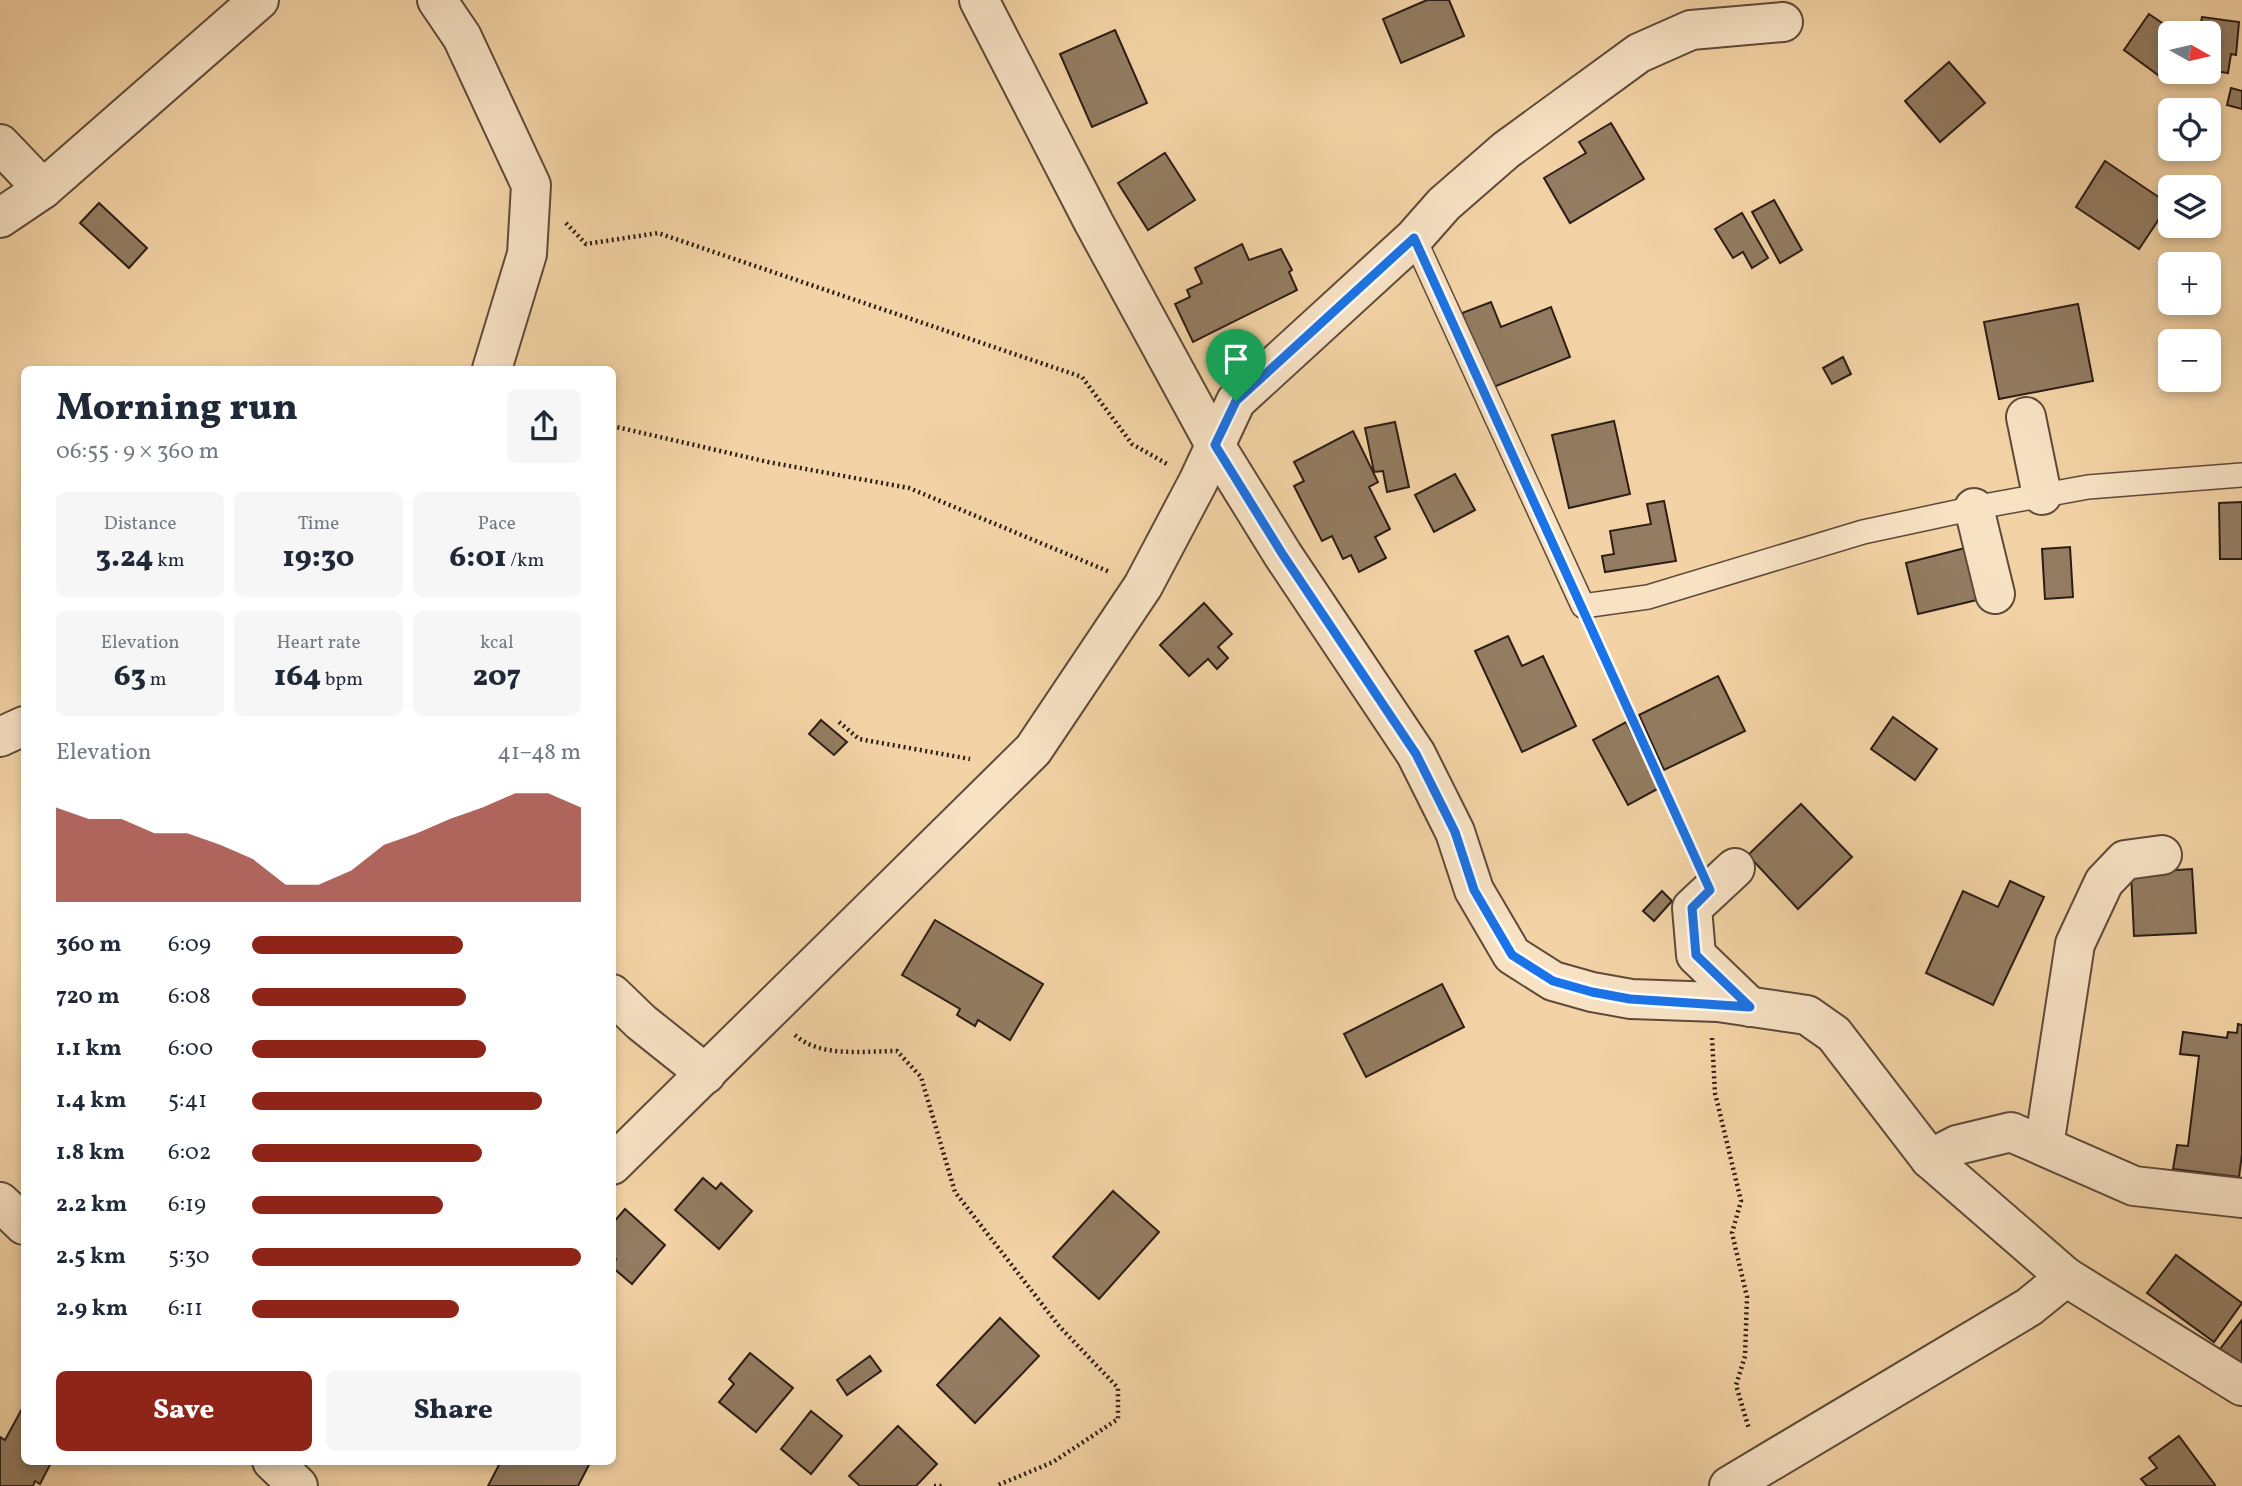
<!DOCTYPE html>
<meta charset="utf-8">
<style>
body{margin:0;font-family:Vollkorn,serif;background:#f6f6f7;color:#1f2937;height:100vh;display:flex;flex-direction:column;font-size:26px;white-space:nowrap}
*{box-sizing:border-box;margin:0}
p{font-size:23px;color:#747a83}
.icon{flex:none;width:38px;height:38px;fill:none;stroke:currentColor;stroke-width:2;stroke-linecap:round;stroke-linejoin:round}
.map{position:relative;flex:1;overflow:hidden}
.drawer{position:absolute;left:21px;top:366px;width:595px;height:1099px;display:flex;flex-direction:column;background:#fff;border-radius:10px;box-shadow:0 4px 10px #0003}
.drawer>*{flex:none}
.needle{width:46px;rotate:98deg}
.fabs{position:absolute;left:2158px;top:21px;display:grid;gap:14px}
.fabs a{display:grid;place-items:center;width:63px;height:63px;border-radius:10px;background:#fff;box-shadow:0 4px 10px #0003;font-size:35px}
.pin{position:absolute;display:grid;place-items:center;width:60px;height:60px;color:#fff;margin:-72px -30px;border-radius:50% 50% 50% 0;rotate:-45deg;box-shadow:0 0 7px #0007}
.pin .icon{rotate:45deg}
.round{display:grid;place-items:center;flex:none;width:74px;height:74px;border-radius:10px;background:#f6f6f7}
.overview{display:flex;align-items:center;justify-content:space-between;height:119px;padding:0 35px}
h1{font-size:38px;font-weight:800;line-height:52px}
.metrics{display:grid;grid-template-columns:repeat(3,1fr);gap:10px;height:119px;padding:7px 35px}
.metrics div{display:grid;align-content:center;border-radius:10px;background:#f6f6f7;text-align:center}
.metrics b{font-size:30px;font-weight:800}
.metrics small{font-size:19px;font-weight:400}
.metrics p{font-size:19px}
.chart{height:196px;padding:14px 35px}
.chart p{display:flex;justify-content:space-between}
.chart svg{width:100%;height:126px;margin-top:7px;fill:#8f2418;opacity:.7}
.button{display:flex;gap:14px;margin-top:auto;padding:14px 35px}
.button a{flex:1;height:80px;border-radius:10px;background:#8f2418;color:#fff;font-size:28px;font-weight:800;line-height:80px;text-align:center}
.button a+a{background:#f6f6f7;color:#1f2937}
ul{padding:0 35px;list-style:none;font-size:23px}
li{display:grid;grid-template-columns:112px 84px 1fr;align-items:center;height:52px}
li i{height:18px;border-radius:9px;background:#8f2418}
.map>svg:first-child{display:block}
</style>
<div class="map">
<svg width="2242" height="1486" viewBox="0 0 2242 1486">
<rect width="100%" height="100%" fill="#f3d3a5"/>
<filter id="stains"><feTurbulence type="fractalNoise" baseFrequency=".00286" numOctaves="4"/><feColorMatrix values="0 0 0 0 .2 0 0 0 0 .09 0 0 0 0 .02 0 0 0 .5 -.17"/></filter>
<radialGradient id="worn" r=".72"><stop offset=".6" stop-color="#630" stop-opacity="0"/><stop offset="1" stop-color="#630" stop-opacity=".3"/></radialGradient>
<g fill="#937c61" stroke="#2c1d17" stroke-width="2">
<path d="M1427,0H1449L1464,36L1401,63L1383,19Z"/>
<path d="M2149,14L2177,33H2170V59L2158,75L2124,50Z"/>
<path d="M2202,17L2239,22L2236,55L2231,54L2228,73L2208,70V33H2199Z"/>
<path d="M1115,30L1147,103L1092,127L1060,54Z"/>
<path d="M1949,62L1985,103L1940,142L1905,101Z"/>
<path d="M2231,88L2242,91V109L2227,105Z"/>
<path d="M1611,123L1644,179L1570,223L1544,178L1586,153L1579,142Z"/>
<path d="M1165,153L1195,200L1148,230L1118,183Z"/>
<path d="M2105,161L2169,204L2139,249L2076,207Z"/>
<path d="M1774,200L1802,250L1780,263L1752,212Z"/>
<path d="M99,203L147,248L129,268L80,223Z"/>
<path d="M1742,213L1768,258L1752,268L1743,252L1733,258L1715,229Z"/>
<path d="M1242,244L1249,260L1281,249L1292,270L1289,272L1297,290L1193,342L1175,304L1190,297L1187,290L1202,283L1195,268Z"/>
<path d="M1491,302L1501,327L1551,307L1570,357L1491,388L1462,313Z"/>
<path d="M2078,304L2093,381L1999,399L1984,322Z"/>
<path d="M1843,357L1851,374L1832,384L1823,368Z"/>
<path d="M1614,421L1630,494L1569,508L1552,435Z"/>
<path d="M1395,422L1409,487L1387,492L1383,471L1374,472L1365,428Z"/>
<path d="M1353,431L1378,482L1369,487L1390,529L1375,537L1386,558L1359,572L1351,555L1343,559L1332,536L1322,541L1294,486L1304,481L1294,462Z"/>
<path d="M1455,474L1475,510L1434,532L1415,495Z"/>
<path d="M1664,501L1676,561L1605,572L1602,556L1614,554L1610,531L1651,524L1647,504Z"/>
<path d="M2242,502V559H2220L2219,503Z"/>
<path d="M2070,547L2073,597L2045,599L2042,549Z"/>
<path d="M1965,548L1977,600L1918,614L1906,563Z"/>
<path d="M1204,603L1232,634L1218,647L1228,658L1217,669L1208,659L1189,676L1160,645Z"/>
<path d="M1508,636L1522,666L1543,656L1576,726L1522,752L1475,651Z"/>
<path d="M1718,676L1745,731L1664,770L1639,715Z"/>
<path d="M1893,717L1937,749L1915,780L1871,749Z"/>
<path d="M821,720L847,742L834,755L809,734Z"/>
<path d="M1626,722L1661,787L1628,805L1593,740Z"/>
<path d="M1801,804L1852,857L1798,909L1748,855Z"/>
<path d="M2192,869L2196,933L2134,936L2131,873Z"/>
<path d="M2010,881L2044,897L1993,1005L1926,973L1963,891L1998,907Z"/>
<path d="M1662,891L1672,901L1654,921L1643,911Z"/>
<path d="M935,920L1043,984L1010,1040L978,1020L975,1026L957,1015L960,1009L902,975Z"/>
<path d="M1442,984L1464,1027L1366,1077L1344,1034Z"/>
<path d="M2238,1024L2242,1025V1154L2239,1177L2173,1169L2177,1145L2188,1146L2199,1056L2180,1054L2183,1032L2227,1038L2228,1032L2237,1033Z"/>
<path d="M703,1178L716,1189L721,1183L752,1211L719,1249L675,1210Z"/>
<path d="M1113,1191L1159,1232L1099,1299L1053,1257Z"/>
<path d="M625,1209L665,1245L632,1284L612,1267L616,1259L612,1256V1224Z"/>
<path d="M2176,1255L2242,1303L2214,1342L2147,1293Z"/>
<path d="M1000,1318L1039,1356L975,1423L937,1385Z"/>
<path d="M2242,1320V1365L2220,1349Z"/>
<path d="M750,1353L793,1388L756,1432L719,1402L734,1384L729,1379Z"/>
<path d="M870,1356L881,1371L847,1395L837,1380Z"/>
<path d="M24,1405V1461H52L40,1484L35,1481L33,1486H0V1437L5,1440Z"/>
<path d="M811,1411L842,1436L811,1474L781,1449Z"/>
<path d="M898,1426L937,1464L916,1486H860L849,1476Z"/>
<path d="M2179,1436L2215,1485L2214,1486H2147L2141,1479L2157,1468L2149,1458Z"/>
<path d="M501,1461H591L578,1486H488Z"/>
</g>
<g fill="none" stroke-linecap="round" stroke-linejoin="round">
<g stroke="#5e4a3a" stroke-width="26">
<path id="lane" d="M1414,238L1583,606L1648,597L1863,532L1984,506L2088,487L2242,475"/>
</g>
<g stroke="#5e4a3a" stroke-width="42">
<g id="street">
<path d="M437,0L462,37L531,185L527,254L492,369"/>
<path d="M979,0L1094,223L1215,445L1283,555L1416,754L1455,832L1474,890L1512,955L1553,981L1592,992L1631,999L1718,1002L1807,1015L1834,1034L1930,1159L2066,1277L2242,1386"/>
<path d="M0,144L43,189"/>
<path d="M0,218L43,189L259,0"/>
<path d="M2026,417L2042,495"/>
<path d="M1974,508L1995,594"/>
<path d="M0,737L24,726"/>
<path d="M1735,868L1692,908L1696,955L1750,1007"/>
<path d="M612,994L641,1022L706,1074"/>
<path d="M2044,1146L2075,944L2104,882L2125,860L2162,855"/>
<path d="M1930,1159L1957,1145L2011,1132L2134,1186L2242,1198"/>
<path d="M612,1165L1033,750L1143,586L1198,482L1236,401L1414,238L1444,204L1506,150L1639,53L1691,30L1783,22"/>
<path d="M0,1202L24,1225"/>
<path d="M272,1461L298,1486"/>
<path d="M1729,1486L2029,1307L2066,1277"/>
</g>
</g>
<g stroke="#2c1d17" stroke-width="4.5" stroke-dasharray="2 3.5" stroke-linecap="butt">
<path d="M566,223L586,244L658,233L1082,377L1132,444L1167,464"/>
<path d="M612,426L768,462L909,488L1110,572"/>
<path d="M1592,634L1695,854"/>
<path d="M839,722L859,739L970,759"/>
<path d="M795,1035C820,1058 864,1051 897,1051L921,1077L955,1192L1059,1326L1118,1388V1419L1053,1462L996,1486"/>
<path d="M1712,1038L1715,1093L1741,1201L1732,1233L1747,1297L1745,1356L1736,1385L1749,1429"/>
<path d="M934,1486H943"/>
</g>
<use href="#lane" stroke="#f7e2c4" stroke-width="23"/>
<use href="#street" stroke="#f7e2c4" stroke-width="38"/>
</g>
<g fill="none" stroke-linecap="round" stroke-linejoin="round">
<g stroke="#fff" stroke-width="14">
<path id="route" d="M1414,238L1710,890L1692,908L1696,955L1750,1007L1630,999L1592,992L1553,981L1512,955L1474,890L1455,832L1416,754L1283,555L1215,445L1236,401Z"/>
</g>
<use href="#route" stroke="#1a73e8" stroke-width="9"/>
</g>
<rect width="100%" height="100%" filter="url(#stains)"/>
<rect width="100%" height="100%" fill="url(#worn)"/>
</svg>
<div class="fabs">
<a><svg class="needle" viewBox="-14 -14 28 28"><path d="M0-13l5 13h-10z" fill="#e53935"/><path d="M0 13l5-13h-10z" fill="#747a83"/></svg></a>
<a><svg class="icon" aria-label="locate" viewBox="0 0 24 24"><circle cx="12" cy="12" r="6"/><path d="M12 2v4M12 18v4M2 12h4M18 12h4"/></svg></a>
<a><svg class="icon" aria-label="layers" viewBox="0 0 24 24"><path d="M12 4l9 5-9 5-9-5zM3 14l9 5 9-5"/></svg></a>
<a>+</a>
<a>−</a>
</div>
<div class="pin" style="left:1236px;top:401px;background:#1e9e55"><svg class="icon" aria-label="arrive" viewBox="0 0 24 24"><path d="M6 21V4h12l-3 4 3 4H6"/></svg></div>
<section class="drawer">
<div class="overview"><div><h1>Morning run</h1><p>06:55 · 9 × 360 m</p></div><a class="round"><svg class="icon" aria-label="share" viewBox="0 0 24 24"><path d="M12 15V3M7 8l5-5 5 5M5 13v7h14v-7"/></svg></a></div>
<div class="metrics">
<div><p>Distance</p><b>3.24<small> km</small></b></div>
<div><p>Time</p><b>19:30</b></div>
<div><p>Pace</p><b>6:01<small> /km</small></b></div>
</div>
<div class="metrics">
<div><p>Elevation</p><b>63<small> m</small></b></div>
<div><p>Heart rate</p><b>164<small> bpm</small></b></div>
<div><p>kcal</p><b>207</b></div>
</div>
<div class="chart"><p><span>Elevation</span>41–48 m</p>
<svg viewBox="0 0 160 44" preserveAspectRatio="none"><path d="M0 44V11L10 15L20 15L30 20L40 20L50 24L60 29L70 38L80 38L90 33L100 24L110 20L120 15L130 11L140 6L150 6L160 11V44z"/></svg>
</div>
<ul>
<li><b>360 m</b>6:09<i style="width:64%"></i></li>
<li><b>720 m</b>6:08<i style="width:65%"></i></li>
<li><b>1.1 km</b>6:00<i style="width:71%"></i></li>
<li><b>1.4 km</b>5:41<i style="width:88%"></i></li>
<li><b>1.8 km</b>6:02<i style="width:70%"></i></li>
<li><b>2.2 km</b>6:19<i style="width:58%"></i></li>
<li><b>2.5 km</b>5:30<i style="width:100%"></i></li>
<li><b>2.9 km</b>6:11<i style="width:63%"></i></li>
</ul>
<div class="button"><a>Save</a><a>Share</a></div>
</section>
</div>
